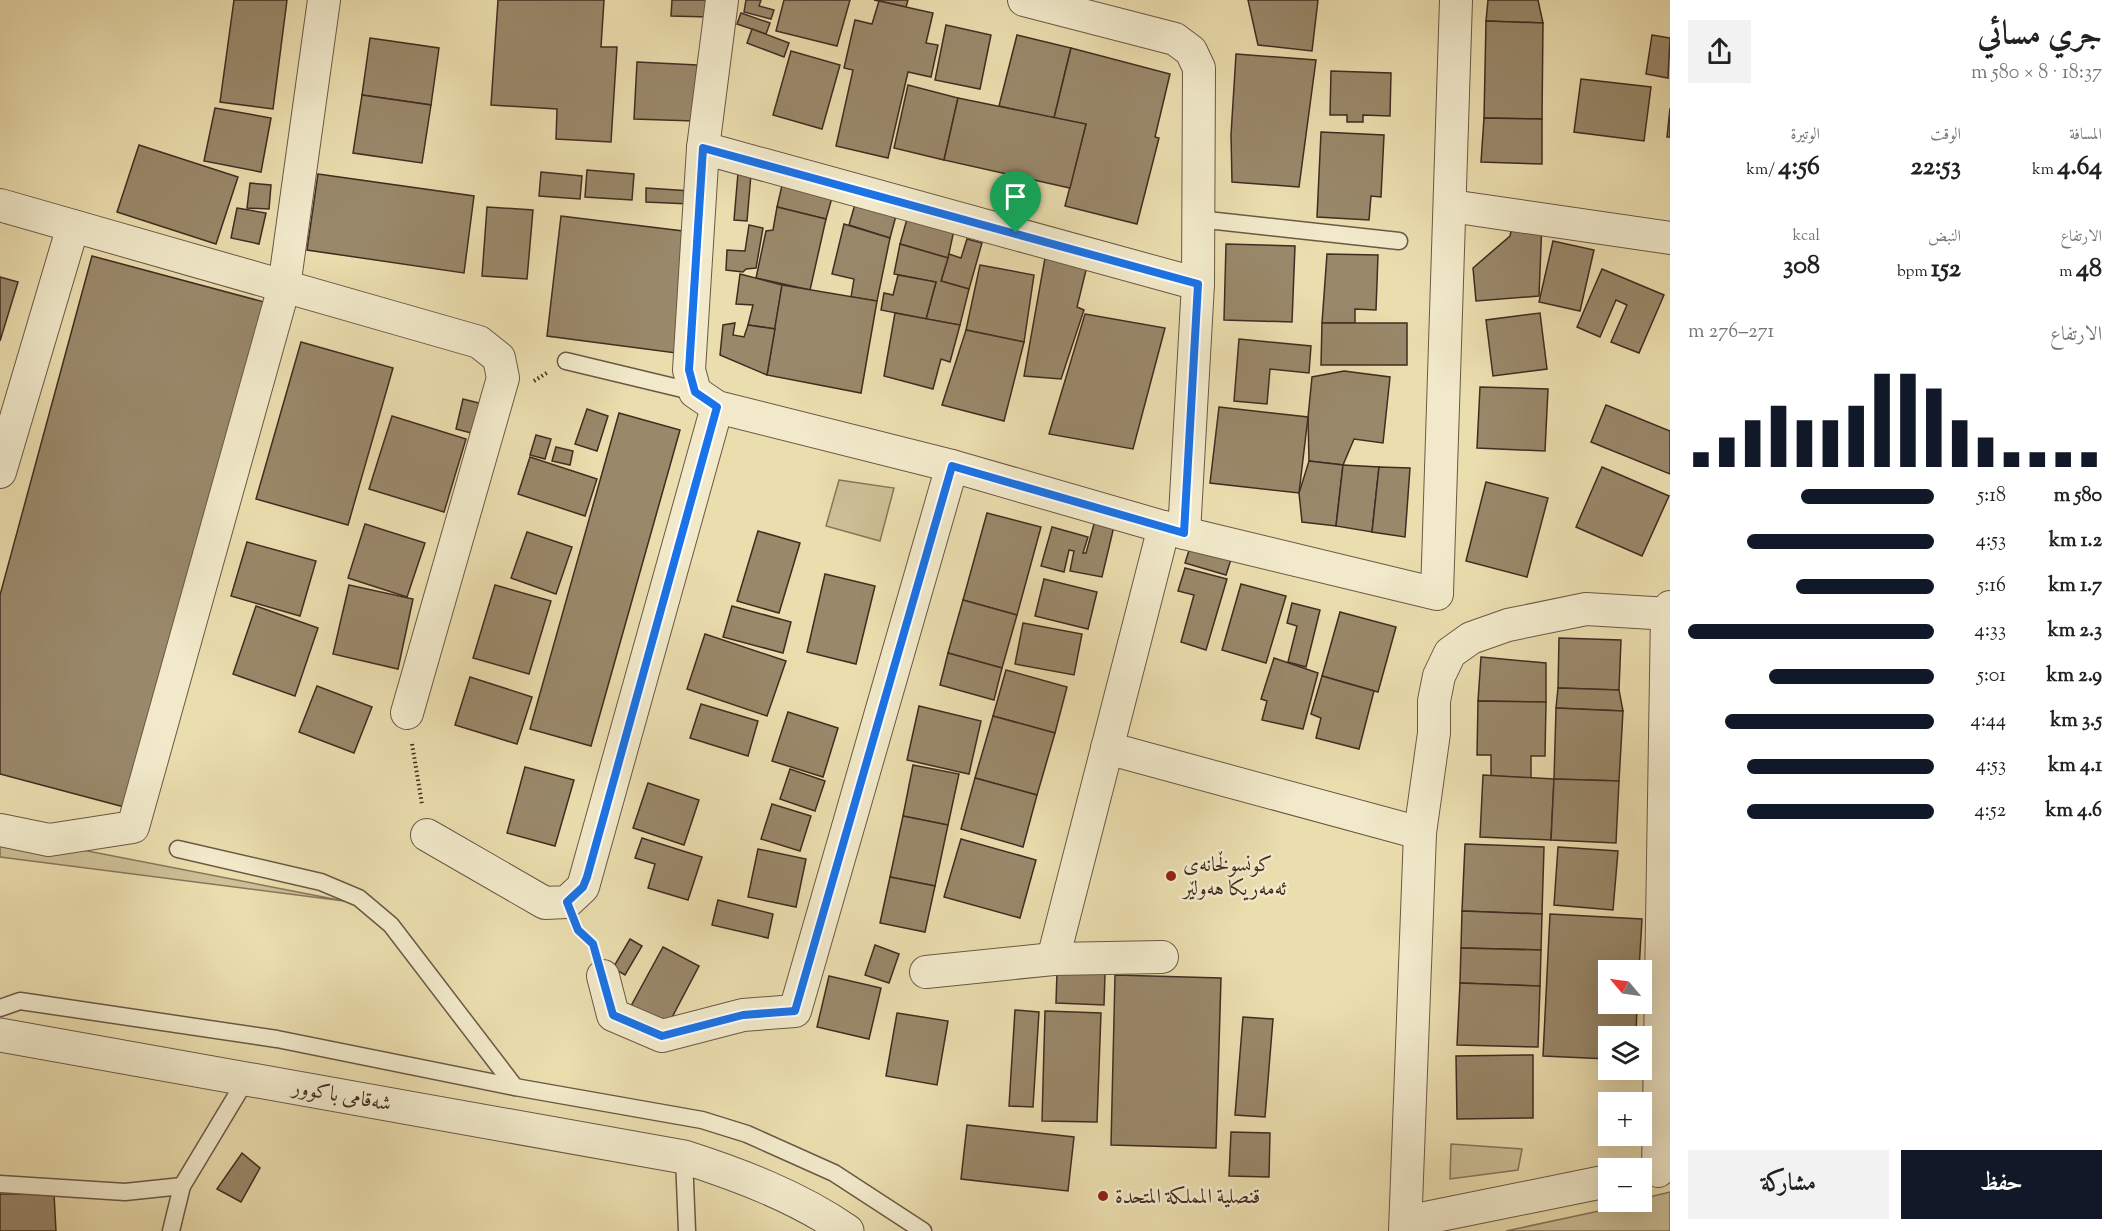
<!DOCTYPE html>
<html lang="ar">
<meta charset="utf-8">
<style>
body{margin:0;font-family:"Sorts Mill Goudy",Amiri,serif;background:#f2f2f2;color:#222;direction:rtl;height:100vh;display:flex;flex-direction:column;font-size:22px;white-space:nowrap}
*{box-sizing:border-box;margin:0}
p{font-size:20px;color:#767676}
.icon{flex:none;width:33px;height:33px;fill:none;stroke:currentColor;stroke-width:2;stroke-linecap:round;stroke-linejoin:round}
.map{position:relative;flex:1;overflow:hidden;direction:ltr}
.sheet{display:flex;flex-direction:column;background:#fff;width:450px}
.sheet>*{flex:none}
.needle{width:39px;rotate:299deg}
.buttons{position:absolute;left:1598px;top:960px;display:grid;gap:12px}
.buttons a{display:grid;place-items:center;width:54px;height:54px;border-radius:0px;background:#fff;box-shadow:0 6px 24px #0002;font-size:30px}
.pin{position:absolute;display:grid;place-items:center;width:51px;height:51px;color:#fff;margin:-62px -26px;border-radius:50% 50% 50% 0;rotate:-45deg;box-shadow:0 0 6px #0007}
.pin .icon{rotate:45deg}
.round{display:grid;place-items:center;flex:none;width:63px;height:63px;border-radius:0px;background:#f2f2f2}
.head{display:flex;align-items:center;justify-content:space-between;height:102px;padding:0 18px}
h1{font-size:33px;font-weight:700;line-height:45px}
.stats{display:grid;grid-template-columns:repeat(3,1fr);gap:9px;height:102px;padding:6px 18px}
.stats div{display:grid;align-content:center}
.stats b{font-size:26px;font-weight:700}
.stats small{font-size:16px;font-weight:400}
.stats p{font-size:16px}
.chart{height:168px;padding:12px 18px}
.chart p{display:flex;justify-content:space-between}
.chart svg{width:100%;height:108px;margin-top:6px;stroke:#111827;stroke-width:6}
.cta{display:flex;gap:12px;margin-top:auto;padding:12px 18px}
.cta a{flex:1;height:69px;border-radius:0px;background:#111827;color:#fff;font-size:24px;font-weight:700;line-height:69px;text-align:center}
.cta a+a{background:#f2f2f2;color:#222}
ul{padding:0 18px;list-style:none;font-size:20px}
li{display:grid;grid-template-columns:96px 72px 1fr;align-items:center;height:45px}
li i{height:15px;border-radius:8px;background:#111827}
main{display:flex;flex:1;min-height:0}
.map>svg:first-child{display:block}
</style>
<main>
<section class="sheet">
<div class="head"><div><h1>جري مسائي</h1><p>18:37 · 8 × 580 m</p></div><a class="round"><svg class="icon" aria-label="share" viewBox="0 0 24 24"><path d="M12 15V3M7 8l5-5 5 5M5 13v7h14v-7"/></svg></a></div>
<div class="stats">
<div><p>المسافة</p><b>4.64<small> km</small></b></div>
<div><p>الوقت</p><b>22:53</b></div>
<div><p>الوتيرة</p><b>4:56<small> /km</small></b></div>
</div>
<div class="stats">
<div><p>الارتفاع</p><b>48<small> m</small></b></div>
<div><p>النبض</p><b>152<small> bpm</small></b></div>
<div><p>kcal</p><b>308</b></div>
</div>
<div class="chart"><p><span>الارتفاع</span>271–276 m</p>
<svg viewBox="0 0 160 44" preserveAspectRatio="none"><path d="M5 44V38M15 44V32M25 44V25M35 44V19M45 44V25M55 44V25M65 44V19M75 44V6M85 44V6M95 44V12M105 44V25M115 44V32M125 44V38M135 44V38M145 44V38M155 44V38"/></svg>
</div>
<ul>
<li><b>580 m</b>5:18<i style="width:54%"></i></li>
<li><b>1.2 km</b>4:53<i style="width:76%"></i></li>
<li><b>1.7 km</b>5:16<i style="width:56%"></i></li>
<li><b>2.3 km</b>4:33<i style="width:100%"></i></li>
<li><b>2.9 km</b>5:01<i style="width:67%"></i></li>
<li><b>3.5 km</b>4:44<i style="width:85%"></i></li>
<li><b>4.1 km</b>4:53<i style="width:76%"></i></li>
<li><b>4.6 km</b>4:52<i style="width:76%"></i></li>
</ul>
<div class="cta"><a>حفظ</a><a>مشاركة</a></div>
</section>
<div class="map">
<svg width="1670" height="1231" viewBox="0 0 1670 1231">
<rect width="100%" height="100%" fill="#eaddae"/>
<filter id="stains"><feTurbulence type="fractalNoise" baseFrequency=".00333" numOctaves="4"/><feColorMatrix values="0 0 0 0 .2 0 0 0 0 .09 0 0 0 0 .02 0 0 0 .5 -.17"/></filter>
<radialGradient id="worn" r=".72"><stop offset=".6" stop-color="#630" stop-opacity="0"/><stop offset="1" stop-color="#630" stop-opacity=".3"/></radialGradient>
<g fill="#cdbf96" stroke="#87765c" stroke-width="1.5">
<path d="M839,480L894,488L880,541L826,526Z"/>
<path d="M0,834L344,901L0,857Z"/>
<path d="M1451,1144L1522,1149L1518,1170L1450,1179Z"/>
<path d="M1670,1192V1231H1506L1641,1202V1199Z"/>
</g>
<g fill="#99886a" stroke="#412c21" stroke-width="1.5">
<path d="M234,0H287L273,109L220,102Z"/>
<path d="M498,0H604L601,47H617L611,142L556,139L557,109L491,105Z"/>
<path d="M672,0H709V17L671,16Z"/>
<path d="M746,0H761L759,6L774,10L771,19L744,12Z"/>
<path d="M784,0H850L837,46L776,31Z"/>
<path d="M874,0H908L906,7Z"/>
<path d="M1248,0H1318L1312,51L1258,45Z"/>
<path d="M1488,0H1538L1543,23L1486,21Z"/>
<path d="M879,1L933,13L926,43L938,45L931,77L908,72L888,158L836,146L853,70L844,68L855,20L872,24Z"/>
<path d="M741,13L770,23L766,34L737,24Z"/>
<path d="M1486,21L1543,23L1542,119L1484,118Z"/>
<path d="M946,25L991,35L980,89L935,80Z"/>
<path d="M752,29L789,43L784,57L747,43Z"/>
<path d="M1017,35L1071,48L1054,118L999,106Z"/>
<path d="M1652,35L1670,38L1668,78L1646,74Z"/>
<path d="M370,38L439,48L431,105L362,95Z"/>
<path d="M1071,48L1170,74L1155,137L1159,138L1137,224L1065,206L1086,124L1054,118Z"/>
<path d="M791,51L840,65L822,129L773,115Z"/>
<path d="M1236,54L1316,60L1299,187L1232,182L1231,135Z"/>
<path d="M637,62L697,65L694,121L634,119Z"/>
<path d="M1331,71L1391,73L1390,116L1363,115V122H1347V115H1330Z"/>
<path d="M1581,79L1651,87L1644,141L1574,132Z"/>
<path d="M908,85L958,98L944,160L894,148Z"/>
<path d="M362,95L431,105L422,163L353,153Z"/>
<path d="M958,98L1086,124L1070,188L944,160Z"/>
<path d="M215,108L271,118L261,172L204,161Z"/>
<path d="M1670,108V137H1667Z"/>
<path d="M1484,118L1542,119V164L1481,162Z"/>
<path d="M1321,132L1384,135L1381,197L1371,196L1369,220L1317,217Z"/>
<path d="M139,145L238,177L216,244L117,212Z"/>
<path d="M587,170L634,174L632,200L585,197Z"/>
<path d="M541,172L582,176L580,199L539,196Z"/>
<path d="M738,173L751,174L747,221L734,220Z"/>
<path d="M318,174L474,196L464,273L307,250Z"/>
<path d="M783,181L833,194L826,219L777,207Z"/>
<path d="M250,183L271,185L269,209L247,208Z"/>
<path d="M646,188L691,191L690,204L646,202Z"/>
<path d="M856,201L897,212L890,238L849,225Z"/>
<path d="M487,207L533,210L527,279L482,276Z"/>
<path d="M777,207L826,219L810,290L756,278L766,231L773,230Z"/>
<path d="M237,208L266,213L259,244L231,238Z"/>
<path d="M561,216L691,232L676,353L547,336Z"/>
<path d="M907,219L954,230L948,258L900,244Z"/>
<path d="M1542,221L1539,296L1476,301L1473,268L1510,236L1513,222Z"/>
<path d="M844,224L890,238L877,301L851,297L854,279L832,274Z"/>
<path d="M749,225L763,228L756,268L746,269L743,272L726,270L727,250L745,251Z"/>
<path d="M967,239L982,243L969,289L941,281L949,254L961,258Z"/>
<path d="M1553,241L1594,250L1580,311L1539,302Z"/>
<path d="M900,244L948,258L941,281L969,289L960,325L926,319L936,282L894,274Z"/>
<path d="M1226,244L1295,246L1292,322L1224,320Z"/>
<path d="M1327,254L1378,255L1376,310L1355,309V323H1322Z"/>
<path d="M92,256L264,302L128,808L0,774V595Z"/>
<path d="M1045,258L1088,262L1077,307L1084,310L1061,379L1024,376Z"/>
<path d="M980,265L1034,275L1024,342L966,330Z"/>
<path d="M1602,269L1664,295L1639,353L1611,342L1627,305L1616,300L1600,337L1577,327Z"/>
<path d="M740,274L782,285L775,329L748,325L753,305L736,304Z"/>
<path d="M898,275L936,282L926,319L881,310L884,293L893,295Z"/>
<path d="M0,277L18,282L0,341Z"/>
<path d="M782,285L877,301L861,393L767,375Z"/>
<path d="M895,313L960,325L950,362L941,359L933,389L884,376Z"/>
<path d="M1540,313L1547,369L1493,376L1486,320Z"/>
<path d="M1085,314L1165,328L1133,449L1049,434Z"/>
<path d="M735,323L733,335L744,337L748,325L775,329L767,375L720,355L723,325Z"/>
<path d="M1322,323H1407V365H1321Z"/>
<path d="M966,330L1024,342L1004,421L942,405Z"/>
<path d="M1239,339L1311,346L1309,373L1270,369L1267,404L1234,401Z"/>
<path d="M301,342L393,368L348,525L256,499Z"/>
<path d="M1344,371L1390,377L1383,443L1354,439L1343,465L1309,461L1308,417L1312,377Z"/>
<path d="M1480,387L1548,389L1545,451L1477,448Z"/>
<path d="M463,399L483,404L475,434L456,429Z"/>
<path d="M1606,405L1670,431V474L1591,442Z"/>
<path d="M1219,407L1308,417L1299,493L1210,483Z"/>
<path d="M587,409L608,416L597,451L575,444Z"/>
<path d="M619,413L680,430L591,746L530,729Z"/>
<path d="M392,416L466,439L444,512L369,489Z"/>
<path d="M536,435L551,439L545,459L530,455Z"/>
<path d="M556,447L573,451L570,465L552,461Z"/>
<path d="M530,457L597,479L585,516L518,494Z"/>
<path d="M1309,461L1343,465L1336,526L1302,522L1299,493Z"/>
<path d="M1343,465L1379,467L1372,532L1336,526Z"/>
<path d="M1379,467L1410,468L1405,537L1372,532Z"/>
<path d="M1602,467L1669,496L1642,556L1576,527Z"/>
<path d="M1486,482L1548,498L1527,577L1466,561Z"/>
<path d="M987,513L1041,527L1017,615L963,600Z"/>
<path d="M1096,517L1115,522L1102,577L1070,571L1074,551L1069,550L1064,572L1041,566L1052,527L1088,537L1083,553H1086Z"/>
<path d="M365,524L425,543L407,597L348,578Z"/>
<path d="M758,531L800,543L779,613L737,601Z"/>
<path d="M527,532L572,547L556,594L511,578Z"/>
<path d="M1192,541L1233,553L1226,575L1185,563Z"/>
<path d="M247,542L316,561L300,616L231,596Z"/>
<path d="M1185,568L1227,579L1206,650L1181,642L1194,595L1178,591Z"/>
<path d="M825,574L875,586L856,664L807,652Z"/>
<path d="M1044,579L1097,592L1088,629L1035,616Z"/>
<path d="M1241,584L1286,596L1266,663L1222,650Z"/>
<path d="M349,585L413,599L398,669L333,654Z"/>
<path d="M495,585L551,601L529,674L473,658Z"/>
<path d="M963,600L1017,615L1002,668L948,653Z"/>
<path d="M1292,603L1320,610L1306,667L1288,662L1297,626L1287,623Z"/>
<path d="M256,606L318,628L295,696L233,674Z"/>
<path d="M732,606L791,622L783,653L723,637Z"/>
<path d="M1340,612L1396,627L1378,692L1322,676Z"/>
<path d="M1023,623L1082,634L1074,675L1015,664Z"/>
<path d="M705,634L786,661L767,716L687,689Z"/>
<path d="M1559,638L1621,640L1619,690L1558,688Z"/>
<path d="M948,653L1002,668L994,700L940,685Z"/>
<path d="M1481,657L1546,663V702L1478,701Z"/>
<path d="M1274,658L1318,673L1303,729L1262,720L1267,701L1261,699Z"/>
<path d="M1006,670L1067,687L1055,733L993,716Z"/>
<path d="M1322,676L1374,691L1359,749L1316,738L1321,718L1311,714Z"/>
<path d="M470,677L532,697L517,744L455,725Z"/>
<path d="M317,686L372,707L354,753L299,732Z"/>
<path d="M1558,688L1619,690L1623,711L1556,708Z"/>
<path d="M1478,701L1546,702L1545,756H1531V778L1491,776V755H1477Z"/>
<path d="M701,704L758,721L748,756L690,738Z"/>
<path d="M919,706L981,721L969,774L907,760Z"/>
<path d="M1556,708L1623,711L1619,781L1554,779Z"/>
<path d="M788,712L838,728L823,777L772,761Z"/>
<path d="M993,716L1055,733L1037,795L975,778Z"/>
<path d="M913,765L959,774L948,825L903,816Z"/>
<path d="M525,767L574,780L555,846L507,833Z"/>
<path d="M790,769L825,781L815,811L780,799Z"/>
<path d="M1483,775L1554,779L1551,840L1480,837Z"/>
<path d="M975,778L1037,795L1023,847L961,829Z"/>
<path d="M1554,779L1619,781L1616,843L1551,840Z"/>
<path d="M648,783L699,800L684,845L633,828Z"/>
<path d="M772,804L811,816L800,851L761,839Z"/>
<path d="M903,816L948,825L935,886L890,877Z"/>
<path d="M642,838L702,857L688,900L648,888L655,864L635,858Z"/>
<path d="M961,839L1036,860L1020,918L944,897Z"/>
<path d="M1465,844L1544,847L1542,914L1462,911Z"/>
<path d="M1558,847L1618,851L1613,910L1554,905Z"/>
<path d="M758,849L806,859L796,907L748,897Z"/>
<path d="M890,877L935,886L925,932L880,923Z"/>
<path d="M718,900L773,914L768,938L712,925Z"/>
<path d="M1462,911L1542,914L1541,950L1461,948Z"/>
<path d="M1550,914L1642,919L1639,970H1608V1004H1637L1636,1036H1608V1059L1543,1056Z"/>
<path d="M630,939L642,946L625,975L613,968Z"/>
<path d="M875,945L899,954L889,983L865,975Z"/>
<path d="M663,947L699,966L668,1025L631,1006Z"/>
<path d="M1461,948L1541,950L1540,986L1460,983Z"/>
<path d="M1057,972L1105,973L1104,1005L1056,1003Z"/>
<path d="M1115,975L1221,978L1216,1148L1111,1145Z"/>
<path d="M829,976L881,988L869,1039L817,1027Z"/>
<path d="M1460,983L1540,986L1538,1047L1457,1045Z"/>
<path d="M1015,1010L1039,1012L1033,1107L1009,1106Z"/>
<path d="M1045,1011L1101,1013L1097,1122L1042,1121Z"/>
<path d="M897,1013L948,1021L937,1085L886,1076Z"/>
<path d="M1243,1017L1273,1019L1265,1117L1235,1115Z"/>
<path d="M1533,1055V1118L1457,1119L1456,1056Z"/>
<path d="M967,1125L1074,1137L1068,1191L961,1179Z"/>
<path d="M1231,1132L1270,1133L1269,1177L1229,1176Z"/>
<path d="M242,1153L260,1168L241,1202L217,1189Z"/>
<path d="M0,1194H54L56,1231H0Z"/>
</g>
<g fill="none" stroke-linecap="round" stroke-linejoin="round">
<g stroke="#6b5844" stroke-width="19">
<g id="service">
<path d="M1198,219L1399,241"/>
<path d="M566,361L695,392"/>
<path d="M178,849L321,882L359,898L391,925L515,1087"/>
<path d="M0,1008L20,1001L277,1039L515,1087L702,1120L747,1134L834,1173L923,1231"/>
<path d="M684,1157L687,1231"/>
<path d="M0,1184L125,1192L182,1186"/>
<path d="M171,1231L182,1186L247,1078"/>
</g>
</g>
<g stroke="#6b5844" stroke-width="34">
<g id="minor">
<path d="M722,0L703,148L689,370L695,392L717,407L952,466L1184,533L1437,594L1456,0"/>
<path d="M1024,0L1175,39L1191,51L1199,68L1198,284L1184,533"/>
<path d="M703,148L1198,284"/>
<path d="M0,205L479,342L499,358L503,378L407,713"/>
<path d="M1451,206L1670,238"/>
<path d="M0,472L73,226"/>
<path d="M1107,748L1420,833"/>
<path d="M0,830L49,840L133,827L284,287L324,0"/>
<path d="M427,835L545,903L567,902L583,887L717,407"/>
<path d="M1053,959L1164,527"/>
<path d="M926,972L1053,959L1162,957"/>
<path d="M603,976L613,1015L662,1036L743,1015L795,1011L952,466"/>
<path d="M1658,1171L1667,613L1670,607"/>
<path d="M1406,1222L1608,1181"/>
<path d="M1405,1231L1420,833L1434,733V701L1439,676L1450,653L1471,638L1508,625L1586,609L1670,614"/>
</g>
</g>
<g stroke="#6b5844" stroke-width="35">
<path id="tertiary" d="M0,1035L684,1157C740,1175 798,1197 847,1231"/>
</g>
<g stroke="#412c21" stroke-width="4" stroke-dasharray="1.5 3" stroke-linecap="butt">
<path d="M534,381L548,372"/>
<path d="M412,744L422,804"/>
<path d="M578,930L593,946"/>
</g>
<use href="#service" stroke="#f1e9ca" stroke-width="16"/>
<use href="#minor" stroke="#f1e9ca" stroke-width="32"/>
<use href="#tertiary" stroke="#f1e9ca" stroke-width="33"/>
</g>
<g fill="none" stroke-linecap="round" stroke-linejoin="round">
<g stroke="#fff" stroke-width="12">
<path id="route" d="M703,148L1198,284L1184,533L952,466L795,1011L743,1015L662,1036L613,1015L593,944L578,930L567,902L583,887L587,877L717,407L695,392L689,370Z"/>
</g>
<use href="#route" stroke="#1a73e8" stroke-width="8"/>
</g>
<g fill="#8f2418" stroke="#f1e9ca" stroke-width="2">
<circle cx="1171" cy="876" r="6"/>
<circle cx="1103" cy="1196" r="6"/>
</g>
<g text-anchor="middle" stroke-width="5" stroke-linejoin="round" paint-order="stroke">
<g font-size="21" fill="#412c21" stroke="#f1e9ca" text-anchor="start">
<text x="1183" y="871">کونسوڵخانەی<tspan x="1183" dy="24">ئەمەریکا هەولێر</tspan></text>
<text x="1115" y="1203">قنصلية المملكة المتحدة</text>
</g>
<g font-size="21" fill="#412c21" stroke="#f1e9ca">
<text transform="translate(342 1095) rotate(10)" y="7">شەقامی باکوور</text>
</g>
</g>
<rect width="100%" height="100%" filter="url(#stains)"/>
<rect width="100%" height="100%" fill="url(#worn)"/>
</svg>
<div class="buttons">
<a><svg class="needle" viewBox="-14 -14 28 28"><path d="M0-13l5 13h-10z" fill="#e53935"/><path d="M0 13l5-13h-10z" fill="#767676"/></svg></a>
<a><svg class="icon" aria-label="layers" viewBox="0 0 24 24"><path d="M12 4l9 5-9 5-9-5zM3 14l9 5 9-5"/></svg></a>
<a>+</a>
<a>−</a>
</div>
<div class="pin" style="left:1016px;top:233px;background:#1e9e55"><svg class="icon" aria-label="arrive" viewBox="0 0 24 24"><path d="M6 21V4h12l-3 4 3 4H6"/></svg></div>
</div>
</main>
